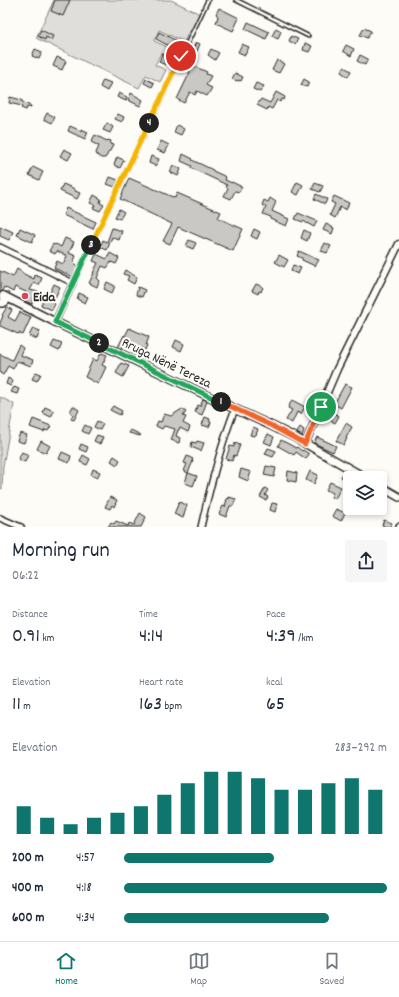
<!DOCTYPE html>
<meta charset="utf-8">
<style>
body{margin:0;font-family:Dekko,sans-serif;background:#f6f6f7;color:#1f2937;height:100vh;display:flex;flex-direction:column;font-size:15px;white-space:nowrap}
*{box-sizing:border-box;margin:0}
p{font-size:13px;color:#747a83}
.icon{flex:none;width:22px;height:22px;fill:none;stroke:currentColor;stroke-width:2;stroke-linecap:round;stroke-linejoin:round}
.map{position:relative;height:527px;overflow:hidden}
.sheet{display:flex;flex-direction:column;background:#fff;flex:1}
.sheet>*{flex:none}
.fabs{position:absolute;left:343px;top:471px;display:grid;gap:8px}
.fabs a{display:grid;place-items:center;width:44px;height:44px;border-radius:4px;background:#fff;box-shadow:0 2px 6px #0003;font-size:20px}
.pin{position:absolute;display:grid;place-items:center;width:34px;height:34px;color:#fff;margin:-17px;border:2px solid #fff;border-radius:50%;box-shadow:0 1px 4px #0007}
.km{position:absolute;width:20px;height:20px;margin:-10px;border-radius:50%;background:#222;color:#fff;font-size:11px;line-height:20px;text-align:center}
.round{display:grid;place-items:center;flex:none;width:42px;height:42px;border-radius:4px;background:#f6f6f7}
.overview{display:flex;align-items:center;justify-content:space-between;height:68px;padding:0 12px}
h1{font-size:22px;font-weight:600;line-height:30px}
.stats{display:grid;grid-template-columns:repeat(3,1fr);gap:6px;height:68px;padding:4px 12px}
.stats div{display:grid;align-content:center}
.stats b{font-size:20px;font-weight:600}
.stats small{font-size:11px;font-weight:400}
.stats p{font-size:11px}
.chart{height:112px;padding:8px 12px}
.chart p{display:flex;justify-content:space-between}
.chart svg{width:100%;height:72px;margin-top:4px;stroke:#0f766e;stroke-width:6}
ul{padding:0 12px;list-style:none;font-size:13px}
li{display:grid;grid-template-columns:64px 48px 1fr;align-items:center;height:30px}
li i{height:10px;border-radius:5px;background:#0f766e}
.dock{display:flex;justify-content:space-around;align-items:center;height:56px;border-top:1px solid #e0e1e3;background:#fff;font-size:11px;color:#747a83}
.dock a{display:grid;justify-items:center;gap:2px}
.dock .active{color:#0f766e}
.map>svg:first-child{display:block}
</style>
<div class="map">
<svg width="399" height="527" viewBox="0 0 399 527">
<rect width="100%" height="100%" fill="#fdfcf7"/>
<filter id="ink" filterUnits="userSpaceOnUse"><feTurbulence type="fractalNoise" baseFrequency=".025" numOctaves="2"/><feDisplacementMap in="SourceGraphic" scale="8" xChannelSelector="R" yChannelSelector="G"/><feConvolveMatrix kernelMatrix="1 2 1 2 8 2 1 2 1" color-interpolation-filters="sRGB"/></filter>
<g filter="url(#ink)">
<g fill="#dfdeda" stroke="#858482">
<path d="M54,0H171L200,14L191,32L189,31L184,42L159,30L154,41L174,50L171,57L161,53L155,65L166,70L160,82L146,75L139,88L36,38Z"/>
<path d="M0,397L14,404L3,466L2,489L0,488Z"/>
</g>
<g fill="#c9c8c4" stroke="#2b2b2b">
<path d="M55,0H70L63,16L51,11Z"/>
<path d="M219,8L239,18L233,31L216,23L218,16L216,14Z"/>
<path d="M248,22L269,32L266,39L245,29Z"/>
<path d="M276,28L281,31L278,39L272,36Z"/>
<path d="M364,28L371,31L367,38L360,35Z"/>
<path d="M41,30L53,36L51,40L46,37L45,40L38,36Z"/>
<path d="M159,32L177,41L173,48L156,39Z"/>
<path d="M291,36L298,39L295,44L289,41Z"/>
<path d="M196,42L200,44L197,51L193,49Z"/>
<path d="M305,43L312,46L309,52L303,50Z"/>
<path d="M242,44L249,47L245,55L238,52Z"/>
<path d="M346,45L354,49L351,56L343,51Z"/>
<path d="M35,49L42,52L39,59L32,56Z"/>
<path d="M211,49L219,53L215,60L208,55Z"/>
<path d="M162,54L169,57L166,65L159,62Z"/>
<path d="M360,55L368,59L365,65L357,61Z"/>
<path d="M57,57L66,61L62,70L53,66Z"/>
<path d="M277,60L284,64L279,73L272,70Z"/>
<path d="M189,64L207,72L206,74L211,76L206,85L212,88L207,96L197,91L195,95L190,92L184,103L177,99L190,72L186,70Z"/>
<path d="M344,67L351,71L348,77L341,72Z"/>
<path d="M235,73L243,77L241,81L239,80V81L236,80V81L232,79Z"/>
<path d="M146,79L154,83L152,87L144,83Z"/>
<path d="M304,79L309,82L307,87L301,85Z"/>
<path d="M103,80L111,83L107,91L100,87Z"/>
<path d="M256,83L264,86L260,92L253,89Z"/>
<path d="M276,92L285,97L284,100L282,99L280,102L277,100L272,109L268,107L267,110L257,105L261,99L270,103Z"/>
<path d="M119,93L127,97L126,101L117,97Z"/>
<path d="M131,93L143,100L140,106L128,100Z"/>
<path d="M10,97L22,100V102L31,106V108L27,107L26,110L21,108L22,106L9,103Z"/>
<path d="M47,113L55,117L52,123L44,119Z"/>
<path d="M118,114L124,117L122,122L115,119Z"/>
<path d="M107,123L113,127L110,133L103,130Z"/>
<path d="M177,125L184,129L181,135L174,132Z"/>
<path d="M70,126L81,131V129L88,132L85,139L68,131Z"/>
<path d="M95,135L107,141L108,140L111,141L110,144L113,145L110,151H109L106,157L105,158H101L97,155L96,153L99,146L91,142Z"/>
<path d="M161,141L169,145L165,153L157,150Z"/>
<path d="M64,149L72,153L68,160L60,156Z"/>
<path d="M183,154L193,159L192,160L213,170V171L224,176L226,178L225,180L232,183V182L242,187L239,192L235,191L231,199L224,196L228,188L226,187L227,185L191,168L192,166L181,161Z"/>
<path d="M151,156L159,159L156,166L149,163Z"/>
<path d="M117,157L124,160L120,168L114,165Z"/>
<path d="M173,165L181,169L178,176L170,172Z"/>
<path d="M33,167L43,172L39,180L29,175Z"/>
<path d="M110,177L118,180L115,187L107,184Z"/>
<path d="M129,178L175,198L177,193L221,212L218,218L243,229L233,251L178,227L170,244L163,241L172,224L120,199Z"/>
<path d="M297,182L303,185L298,195L292,192Z"/>
<path d="M315,183L323,186L320,192L312,189Z"/>
<path d="M63,184L75,189V191L80,193L77,199L60,191Z"/>
<path d="M316,194L327,199L325,204L314,199Z"/>
<path d="M94,195L101,199L100,203L104,205L100,211L93,208L95,205L90,203Z"/>
<path d="M334,196L349,203L346,210L340,207L335,218L330,215L335,204L331,202Z"/>
<path d="M270,198L276,202L272,211L289,219L286,226L270,219L271,217L263,214L266,207L262,205L264,200L268,202Z"/>
<path d="M66,208L96,222L93,229L63,215Z"/>
<path d="M119,209L124,212L120,219L115,217Z"/>
<path d="M298,213L317,221L314,227L303,221V222L295,219Z"/>
<path d="M326,224L334,228L332,234L323,230Z"/>
<path d="M0,226L13,232L9,240L0,236Z"/>
<path d="M20,228L35,235L32,242L17,235Z"/>
<path d="M112,228L122,231L119,240L112,237L107,250L100,247L103,240L107,242Z"/>
<path d="M254,229L260,232L257,239L251,236Z"/>
<path d="M304,230L310,233L307,241L301,238Z"/>
<path d="M65,238L74,242L69,253L76,256L73,263L78,266L73,277L54,268L57,261L63,264L67,256L57,251L55,254L49,251L53,244L55,245L56,244L61,247Z"/>
<path d="M189,240L196,243L193,249L186,246Z"/>
<path d="M325,243L331,246L327,253L321,251Z"/>
<path d="M299,251L319,260L315,266L302,260V258L297,256Z"/>
<path d="M110,253L119,258L116,264L111,262L107,268L102,266L97,278L100,281L97,287L89,283L94,273H93L98,263L93,261L96,254L107,259Z"/>
<path d="M279,255L288,260L284,267L275,262Z"/>
<path d="M293,265L301,268L298,274L291,271Z"/>
<path d="M17,269L22,272V273L34,279L35,275L42,278L39,285L34,283L30,290L38,292L37,295H34L32,304L22,300L26,292L15,287L13,292L4,287L2,291L0,292V271L13,277Z"/>
<path d="M125,270L137,277L134,284L127,280L129,276L123,274Z"/>
<path d="M107,282L115,286L112,293L104,289Z"/>
<path d="M54,284L60,287L53,302L55,304L52,310L41,305L45,296L48,297Z"/>
<path d="M256,284L263,287L261,292L259,291L258,294L252,291Z"/>
<path d="M138,287L145,290L142,297L136,295Z"/>
<path d="M79,293L88,297L85,303L77,299Z"/>
<path d="M7,307L12,310L8,317L15,321L20,312L31,317L23,335L19,333L18,334L0,326V323L3,316L2,315Z"/>
<path d="M33,328L40,331L37,339L29,336Z"/>
<path d="M129,328L149,337L146,345H147L145,350L140,348L139,350L124,343L122,349L118,347L124,335L125,336Z"/>
<path d="M176,340L184,344L181,351L173,347Z"/>
<path d="M54,341L62,344L59,351L51,347Z"/>
<path d="M19,345L23,348L20,355L33,360L31,366L17,361L13,369L8,366L3,375L0,373V354L12,360Z"/>
<path d="M101,353L107,355L102,365L106,367L98,384L85,377L93,359L97,361Z"/>
<path d="M121,363L129,366L123,377L116,373Z"/>
<path d="M36,372L41,374L37,381L32,379Z"/>
<path d="M8,378L13,381L11,386L6,384Z"/>
<path d="M345,384L352,387L341,408L334,404Z"/>
<path d="M14,387L19,389L17,394L11,392Z"/>
<path d="M203,399L207,401L202,415L195,412L198,405L200,406Z"/>
<path d="M292,400L305,407L301,414L297,412L292,423L286,420L292,410L288,408Z"/>
<path d="M73,406L79,410L74,420L71,419L73,414L70,412Z"/>
<path d="M113,406L122,411L120,415L110,410Z"/>
<path d="M326,406L331,408L330,411L339,416L335,423L322,416Z"/>
<path d="M45,407L54,411L51,417L43,413Z"/>
<path d="M182,409L186,412L183,416L186,417L183,423L190,427L188,432L180,428L179,430H178L176,436L180,438L179,443L171,440L175,429L164,426L162,429L156,426L158,421L161,422L164,414L171,416Z"/>
<path d="M205,417L210,419L209,421L211,422L209,427L202,425Z"/>
<path d="M33,419L51,426L48,431L45,430L44,432L30,427Z"/>
<path d="M97,421L103,424L100,430L94,427Z"/>
<path d="M346,423L352,427L346,438H347L344,445L336,441Z"/>
<path d="M85,425L91,428L88,434L82,431Z"/>
<path d="M253,427L258,429L256,435H254V436L250,435Z"/>
<path d="M300,427L304,430L302,436L297,433Z"/>
<path d="M131,430L141,435L140,436L129,433Z"/>
<path d="M20,433L27,435L24,443L17,441Z"/>
<path d="M268,434L274,437L271,445L264,442Z"/>
<path d="M97,435L103,437L100,444L94,441Z"/>
<path d="M317,437L336,446L333,452L314,443Z"/>
<path d="M281,440L296,448L297,447L302,451L303,450L309,454L306,459L296,452L294,455L278,446Z"/>
<path d="M41,441L50,446L46,453L37,449Z"/>
<path d="M197,441L204,443L201,451L191,447L192,442L196,443Z"/>
<path d="M235,443L240,445L236,456L234,455L232,461L226,459L230,446L234,447Z"/>
<path d="M81,444L88,447L86,452L79,449Z"/>
<path d="M268,448L276,451L273,457L265,454Z"/>
<path d="M22,452L28,455L25,462L18,459Z"/>
<path d="M62,452L71,456L69,463L59,459Z"/>
<path d="M83,455L90,459L87,465L80,462Z"/>
<path d="M114,456L120,460L117,465L111,461Z"/>
<path d="M187,456L193,459L192,461H193L188,473L184,471L187,464L184,463Z"/>
<path d="M266,466L276,468L274,477L264,475Z"/>
<path d="M93,469L100,472L97,478L91,475Z"/>
<path d="M241,469L251,472L248,481L239,477Z"/>
<path d="M288,471L297,473L296,482L287,480Z"/>
<path d="M310,471L318,475L314,484L306,480Z"/>
<path d="M344,472L355,478H350V482L341,477Z"/>
<path d="M188,473L197,476L193,486L185,483Z"/>
<path d="M330,482L341,487L335,499L331,497L333,493L326,490Z"/>
<path d="M265,488L268,490L265,495L268,497L266,500L260,497Z"/>
<path d="M350,492V507L343,504Z"/>
<path d="M110,497L117,500L114,507L112,505L110,509L105,507Z"/>
<path d="M229,497L236,499L233,506H230L226,517L219,514L223,506L225,507L227,498L229,499Z"/>
<path d="M179,502L187,505L183,518L174,514Z"/>
<path d="M272,503L277,504L275,512L270,510Z"/>
<path d="M336,509L345,513L341,521L332,516Z"/>
<path d="M140,513L146,517L141,527H108L111,522L114,524L116,521L128,526L129,523L134,525Z"/>
<path d="M384,520L392,523L390,527H386L382,525Z"/>
</g>
<g fill="none" stroke-linecap="round" stroke-linejoin="round">
<g stroke="#2b2b2b" stroke-width="5.5">
<g id="service">
<path d="M236,0L308,36"/>
<path d="M73,283L208,0"/>
</g>
</g>
<g stroke="#2b2b2b" stroke-width="8">
<g id="minor">
<path d="M0,247L73,283L55,322"/>
<path d="M0,518L21,527"/>
<path d="M201,527C210,487 220,447 235,409"/>
<path d="M399,527V526"/>
</g>
</g>
<g stroke="#2b2b2b" stroke-width="9">
<path id="tertiary" d="M305,444L337,369L399,244"/>
</g>
<g stroke="#2b2b2b" stroke-width="10">
<g id="secondary">
<path d="M4,296L55,322L235,409L272,426L294,437L366,478"/>
<path d="M0,303H3L6,301L5,297L3,296"/>
<path d="M380,486L399,497"/>
</g>
</g>
<use href="#service" stroke="#fdfcf7" stroke-width="2.5"/>
<use href="#minor" stroke="#fdfcf7" stroke-width="5"/>
<use href="#tertiary" stroke="#fdfcf7" stroke-width="6"/>
<use href="#secondary" stroke="#fdfcf7" stroke-width="7"/>
</g>
</g>
<g fill="none" stroke-linecap="round" stroke-linejoin="round" filter="url(#ink)">
<g stroke="#fff" stroke-width="8">
<path id="split-1" d="M221,402L272,426L305,444L321,407"/>
</g>
<g stroke="#fff" stroke-width="8">
<path id="split-2" d="M99,343L221,402"/>
</g>
<g stroke="#fff" stroke-width="8">
<path id="split-3" d="M91,245L55,322L99,343"/>
</g>
<g stroke="#fff" stroke-width="8">
<path id="split-4" d="M91,245L149,123"/>
</g>
<g stroke="#fff" stroke-width="8">
<path id="split-5" d="M149,123L181,56"/>
</g>
<use href="#split-1" stroke="#f0652b" stroke-width="5"/>
<use href="#split-2" stroke="#22a559" stroke-width="5"/>
<use href="#split-3" stroke="#22a559" stroke-width="5"/>
<use href="#split-4" stroke="#f5b400" stroke-width="5"/>
<use href="#split-5" stroke="#f5b400" stroke-width="5"/>
</g>
<circle fill="#d1495b" stroke="#fdfcf7" stroke-width="1.5" cx="25" cy="296" r="4"/>
<g text-anchor="middle" stroke-width="4" stroke-linejoin="round" paint-order="stroke">
<g font-size="14" font-weight="bold" fill="#2b2b2b" stroke="#fdfcf7" text-anchor="start">
<text x="33" y="301">Eida</text>
</g>
<g font-size="14" fill="#2b2b2b" stroke="#fdfcf7">
<text transform="translate(167 362) rotate(26)" y="5">Rruga Nënë Tereza</text>
</g>
</g>
</svg>
<div class="fabs">
<a><svg class="icon" aria-label="layers" viewBox="0 0 24 24"><path d="M12 4l9 5-9 5-9-5zM3 14l9 5 9-5"/></svg></a>
</div>
<div class="pin" style="left:321px;top:407px;background:#1e9e55"><svg class="icon" aria-label="arrive" viewBox="0 0 24 24"><path d="M6 21V4h12l-3 4 3 4H6"/></svg></div>
<div class="pin" style="left:181px;top:56px;background:#d93025"><svg class="icon" aria-label="check" viewBox="0 0 24 24"><path d="M5 12l5 5 9-10"/></svg></div>
<b class="km" style="left:221px;top:402px">1</b>
<b class="km" style="left:99px;top:343px">2</b>
<b class="km" style="left:91px;top:245px">3</b>
<b class="km" style="left:149px;top:123px">4</b>
</div>
<section class="sheet">
<div class="overview"><div><h1>Morning run</h1><p>06:22</p></div><a class="round"><svg class="icon" aria-label="share" viewBox="0 0 24 24"><path d="M12 15V3M7 8l5-5 5 5M5 13v7h14v-7"/></svg></a></div>
<div class="stats">
<div><p>Distance</p><b>0.91<small> km</small></b></div>
<div><p>Time</p><b>4:14</b></div>
<div><p>Pace</p><b>4:39<small> /km</small></b></div>
</div>
<div class="stats">
<div><p>Elevation</p><b>11<small> m</small></b></div>
<div><p>Heart rate</p><b>163<small> bpm</small></b></div>
<div><p>kcal</p><b>65</b></div>
</div>
<div class="chart"><p><span>Elevation</span>283–292 m</p>
<svg viewBox="0 0 160 44" preserveAspectRatio="none"><path d="M5 44V27M15 44V34M25 44V38M35 44V34M45 44V31M55 44V27M65 44V20M75 44V13M85 44V6M95 44V6M105 44V10M115 44V17M125 44V17M135 44V13M145 44V10M155 44V17"/></svg>
</div>
<ul>
<li><b>200 m</b>4:57<i style="width:57%"></i></li>
<li><b>400 m</b>4:18<i style="width:100%"></i></li>
<li><b>600 m</b>4:34<i style="width:78%"></i></li>
</ul>
</section>
<nav class="dock">
<a class="active"><svg class="icon" aria-label="home" viewBox="0 0 24 24"><path d="M3 11l9-7 9 7M6 9v11h12V9"/></svg>Home</a>
<a><svg class="icon" aria-label="map" viewBox="0 0 24 24"><path d="M3 6l6-2 6 2 6-2v14l-6 2-6-2-6 2zM9 4v14M15 6v14"/></svg>Map</a>
<a><svg class="icon" aria-label="saved" viewBox="0 0 24 24"><path d="M7 4h10v16l-5-4-5 4z"/></svg>Saved</a>
</nav>
